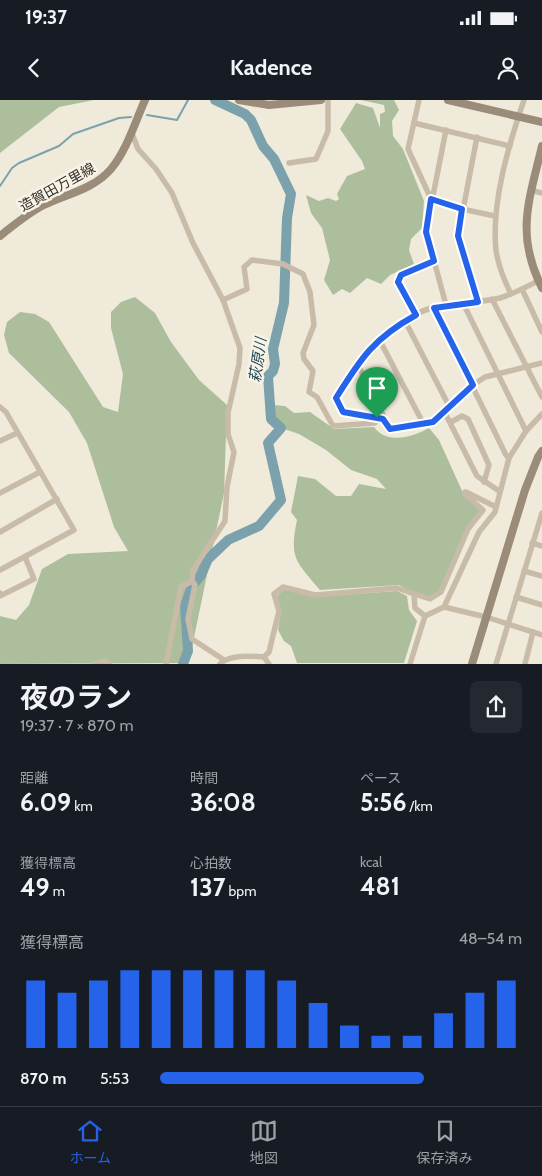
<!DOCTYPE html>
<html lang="ja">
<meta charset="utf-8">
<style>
body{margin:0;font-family:Cabin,"Noto Sans JP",sans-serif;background:#242831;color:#f1f3f6;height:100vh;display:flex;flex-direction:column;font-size:19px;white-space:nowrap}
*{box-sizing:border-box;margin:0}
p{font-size:16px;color:#9ea1a6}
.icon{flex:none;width:28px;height:28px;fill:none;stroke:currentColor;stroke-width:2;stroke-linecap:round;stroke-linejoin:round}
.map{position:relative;height:564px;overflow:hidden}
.sheet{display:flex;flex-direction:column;background:#171b24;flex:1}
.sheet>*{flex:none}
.pin{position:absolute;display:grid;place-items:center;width:42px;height:42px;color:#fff;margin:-51px -21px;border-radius:50% 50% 50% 0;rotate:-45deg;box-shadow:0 0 5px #0007}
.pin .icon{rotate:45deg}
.round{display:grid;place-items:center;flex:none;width:52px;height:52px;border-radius:8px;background:#242831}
.summary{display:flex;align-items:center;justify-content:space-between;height:85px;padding:0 20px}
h1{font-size:28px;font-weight:700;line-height:38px}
.metrics{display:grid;grid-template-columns:repeat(3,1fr);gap:8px;height:85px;padding:5px 20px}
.metrics div{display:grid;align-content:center}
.metrics b{font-size:25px;font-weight:700}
.metrics small{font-size:14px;font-weight:400}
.metrics p{font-size:14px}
.chart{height:140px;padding:10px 20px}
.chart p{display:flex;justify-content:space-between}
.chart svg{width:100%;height:90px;margin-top:5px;stroke:#2563eb;stroke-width:6}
ul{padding:0 20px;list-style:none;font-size:16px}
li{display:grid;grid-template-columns:80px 60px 1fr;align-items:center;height:38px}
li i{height:12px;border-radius:6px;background:#2563eb}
.status{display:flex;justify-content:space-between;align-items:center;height:35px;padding:0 25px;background:#171b24;direction:ltr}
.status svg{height:14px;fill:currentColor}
header{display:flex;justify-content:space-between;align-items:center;height:65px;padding:0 20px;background:#171b24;font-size:22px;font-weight:700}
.dock{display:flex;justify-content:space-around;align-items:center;height:70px;border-top:1px solid #363941;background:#171b24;font-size:14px;color:#9ea1a6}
.dock a{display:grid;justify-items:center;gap:2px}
.dock .on{color:#2563eb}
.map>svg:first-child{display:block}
</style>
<div class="status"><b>19:37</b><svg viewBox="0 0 49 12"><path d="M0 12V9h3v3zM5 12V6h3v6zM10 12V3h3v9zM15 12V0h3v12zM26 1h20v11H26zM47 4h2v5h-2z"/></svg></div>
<header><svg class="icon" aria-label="back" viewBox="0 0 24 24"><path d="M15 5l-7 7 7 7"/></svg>Kadence<svg class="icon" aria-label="person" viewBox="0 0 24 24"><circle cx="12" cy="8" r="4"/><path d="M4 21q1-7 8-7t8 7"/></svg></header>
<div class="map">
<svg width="542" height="564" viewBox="0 0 542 564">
<rect width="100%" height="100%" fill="#f0eadb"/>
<g fill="#adbe9c">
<path d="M0,0H94L59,7L0,53Z"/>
<path d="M361,0H394L399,10L392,21L393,36L403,49L424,101L422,128L411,139L409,150L414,164L390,175L381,184L367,178L350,193L342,189L333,195L324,180L330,160L322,128L311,113L306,95L319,101L328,98L336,101L339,99L337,94L347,76L365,69L362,61L340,29L356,3L373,8L380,28V14L385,12L384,5Z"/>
<path d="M135,197L155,213L171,242L199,280L227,305L224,393L192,547L185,563L0,564V516L16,520L29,505L42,469L68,454L128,451L114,427L87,343L69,312L9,253L4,235L7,222L20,212L35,214L49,222L103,307L118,312L123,274L111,228V212L121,202Z"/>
<path d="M272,305L285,306L294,313L310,312L334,329L374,327C387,345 413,337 429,328L439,340L463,393L482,412L469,430L442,492L425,499L399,485L320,490C296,461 289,459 297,420L291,412L298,376L315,379L336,396H351L359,384L386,389L377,379L351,370L326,350L299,334L281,328L272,318Z"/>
<path d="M284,489L314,497L397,491L407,496L409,510L417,521L404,563H297L291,546L284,541L278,530L281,510L277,496Z"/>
</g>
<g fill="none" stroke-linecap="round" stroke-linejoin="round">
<g stroke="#7ba2ac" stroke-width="2">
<path d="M147,15L177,20L188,0"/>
<path d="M0,86L12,68L19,63L59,46L73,34L119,18L131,17"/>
</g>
<path stroke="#7ba2ac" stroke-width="10" d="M183,564L188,551L185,506L192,486L201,475L208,459L228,440L259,426L281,400L268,343L281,328L271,319L268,276L273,271L275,264L273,249L284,203L287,118L291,94L274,59L263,46L251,20L245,14L215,0"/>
<g stroke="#c8bca8" stroke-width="5.5">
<path d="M419,0L408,49L431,99L462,109L495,116"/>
<path d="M414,23L510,46"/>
<path d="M130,34L133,36L138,49L156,69L172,93L193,143L223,200L240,248L239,264L228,313V334L234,352L227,387L225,421L193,470L192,481L195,485L188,519L192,539L224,560"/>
<path d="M477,37L458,136L478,202"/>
<path d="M289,63L316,59L328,31V0"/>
<path d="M531,90L542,93"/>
<path d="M522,189L542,232"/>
<path d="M511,194C504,180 498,165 496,150C491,103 509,44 524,0"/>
<path d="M492,199L542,297"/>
<path d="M223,200L247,189L244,167L252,160L283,164L303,174L310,192L314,225L303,253L304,259L313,271L309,292L317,297L333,326L375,323L377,317"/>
<path d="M463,203L526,331"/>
<path d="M446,205L426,131L446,30"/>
<path d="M434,208L506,355L509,358"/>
<path d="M416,215L399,182L401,175L434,161"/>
<path d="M405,221L449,306"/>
<path d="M379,239L423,323"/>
<path d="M357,263L390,329L433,322L473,285L485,277L542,263"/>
<path d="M0,307L6,312L74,430L0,470"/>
<path d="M444,311L477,376L499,391"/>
<path d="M383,319L343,312L336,298C360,258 387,220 435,207C456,202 479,203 500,198C513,194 526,187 538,181"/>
<path d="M451,322L462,316L468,319L489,365L484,382"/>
<path d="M0,341L17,333"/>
<path d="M466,392L496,407"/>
<path d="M0,393L40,372"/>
<path d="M0,432L57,399"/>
<path d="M532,443L542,446"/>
<path d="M524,471L542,476"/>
<path d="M0,493V496L34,479L25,457"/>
<path d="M414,494L430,499L441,492L468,429L483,410L465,394V392"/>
<path d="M516,497L542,505"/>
<path d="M444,507L479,432L495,412L509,358L526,331L542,314"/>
<path d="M264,557L269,564"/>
<path d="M94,564L105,561L109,564"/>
<path d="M166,564L181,487L192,481"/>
<path d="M220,564C230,554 251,556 264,557L269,552L279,511L274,494L283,487L315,495L397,488L414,494L415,508L425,516"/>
<path d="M410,564L425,516L444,507L486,517L542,535"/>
<path d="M496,564L542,413"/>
<path d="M525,564L533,532"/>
</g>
<g stroke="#9b8b79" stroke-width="8">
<path d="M239,0L269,5L321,0"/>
<path d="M448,0L542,22"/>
<path d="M542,46C529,101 515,134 542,188"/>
<path d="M0,136C14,125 28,113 44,105C67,94 94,89 111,69C127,50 135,22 145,0"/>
<path d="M472,564L525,390L538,357L542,351"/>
</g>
</g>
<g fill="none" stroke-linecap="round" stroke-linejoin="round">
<g stroke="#fff" stroke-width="10">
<path id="route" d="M431,99L462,109L458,136L478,202L434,208L473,285L433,322L390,329L383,319L343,312L336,298C361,258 374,238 416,215L398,182L401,175L434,161L426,132Z"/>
</g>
<use href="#route" stroke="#2563eb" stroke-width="6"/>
</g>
<g text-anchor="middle" stroke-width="5" stroke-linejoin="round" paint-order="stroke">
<g font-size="14" fill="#352e28" stroke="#f8f3e7">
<text transform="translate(57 87) rotate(-29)" y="5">造賀田万里線</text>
</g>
<g font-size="15" font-style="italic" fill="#1f4854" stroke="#f8f3e7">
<text transform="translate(258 260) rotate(-82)" y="5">萩原川</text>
</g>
</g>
</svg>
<div class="pin" style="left:377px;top:318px;background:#1e9e55"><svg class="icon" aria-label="arrive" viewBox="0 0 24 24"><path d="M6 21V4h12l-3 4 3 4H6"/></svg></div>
</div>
<section class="sheet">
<div class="summary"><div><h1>夜のラン</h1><p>19:37 · 7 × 870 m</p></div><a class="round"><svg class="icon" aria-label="share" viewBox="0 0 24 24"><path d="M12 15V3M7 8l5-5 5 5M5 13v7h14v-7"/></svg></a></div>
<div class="metrics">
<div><p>距離</p><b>6.09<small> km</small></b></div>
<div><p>時間</p><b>36:08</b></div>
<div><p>ペース</p><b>5:56<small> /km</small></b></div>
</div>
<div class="metrics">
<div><p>獲得標高</p><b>49<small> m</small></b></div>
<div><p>心拍数</p><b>137<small> bpm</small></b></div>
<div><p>kcal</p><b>481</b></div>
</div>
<div class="chart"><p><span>獲得標高</span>48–54 m</p>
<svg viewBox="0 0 160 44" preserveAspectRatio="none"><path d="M5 44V11M15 44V17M25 44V11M35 44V6M45 44V6M55 44V6M65 44V6M75 44V6M85 44V11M95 44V22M105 44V33M115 44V38M125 44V38M135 44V27M145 44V17M155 44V11"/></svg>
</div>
<ul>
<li><b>870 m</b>5:53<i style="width:73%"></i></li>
</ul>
</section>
<nav class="dock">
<a class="on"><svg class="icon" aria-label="home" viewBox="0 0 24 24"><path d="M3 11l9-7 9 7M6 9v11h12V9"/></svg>ホーム</a>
<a><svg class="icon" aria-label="map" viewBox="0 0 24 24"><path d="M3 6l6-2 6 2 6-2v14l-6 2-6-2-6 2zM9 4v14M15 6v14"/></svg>地図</a>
<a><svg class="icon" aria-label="saved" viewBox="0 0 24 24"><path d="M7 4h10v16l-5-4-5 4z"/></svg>保存済み</a>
</nav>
